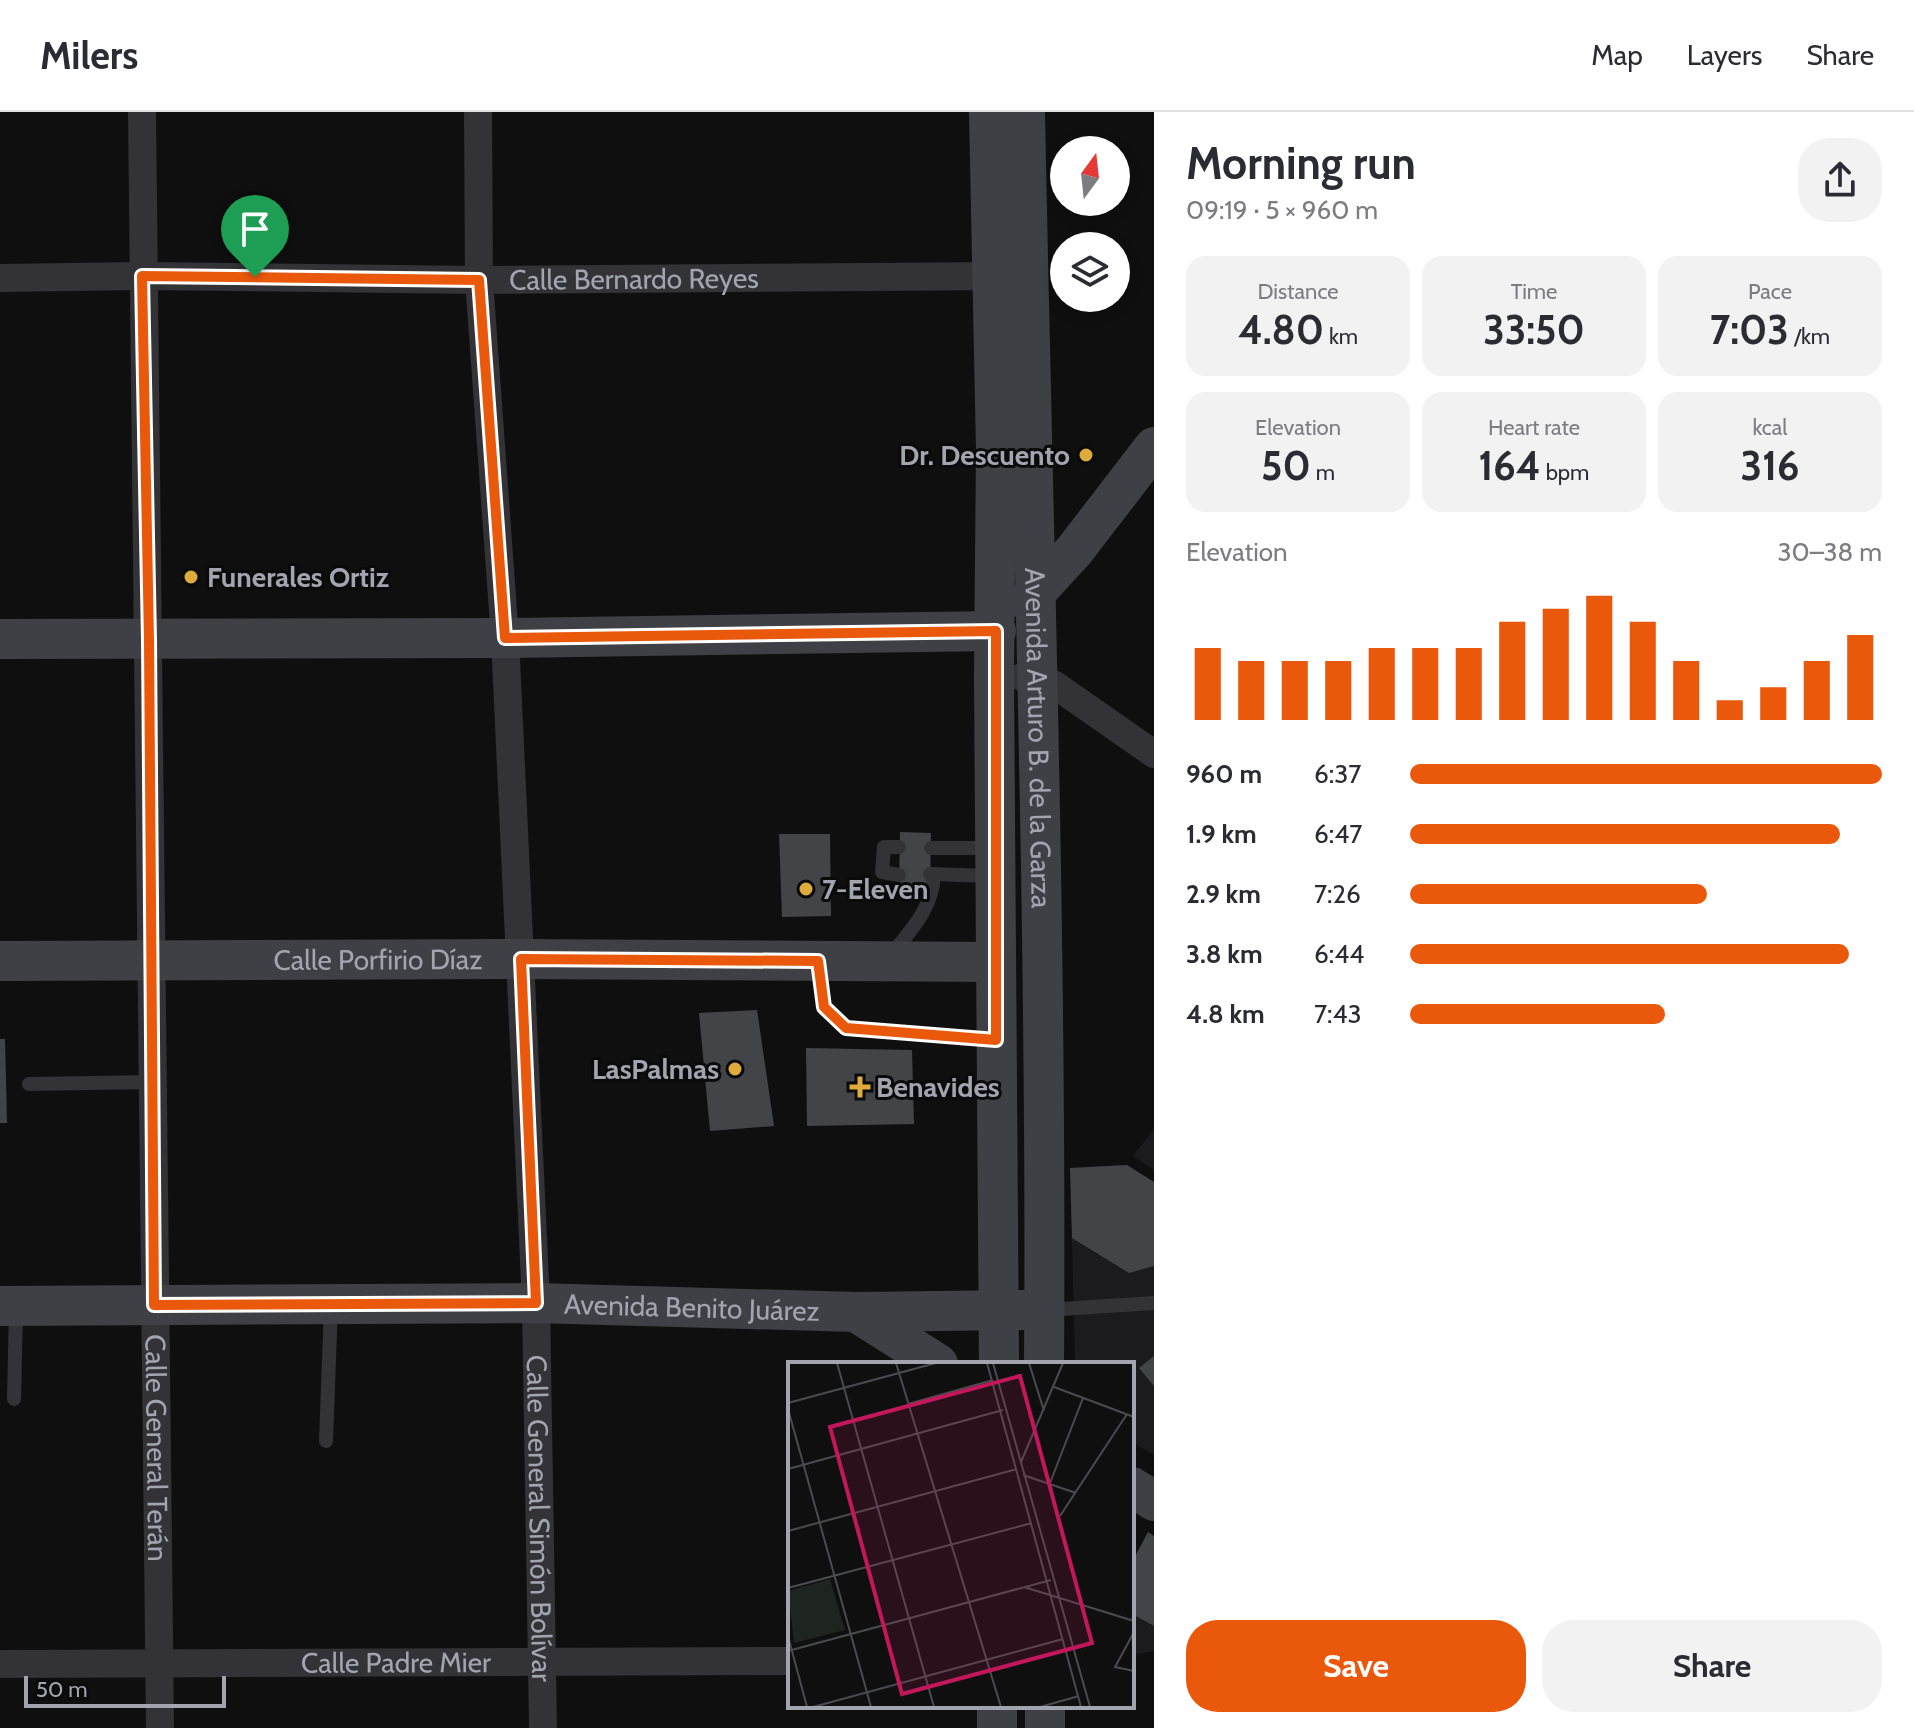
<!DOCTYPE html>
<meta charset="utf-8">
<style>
body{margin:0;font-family:Cabin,sans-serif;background:#f2f2f3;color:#2b2b33;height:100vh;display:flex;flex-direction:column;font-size:30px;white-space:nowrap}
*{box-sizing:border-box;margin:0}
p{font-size:26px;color:#7c7c81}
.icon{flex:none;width:44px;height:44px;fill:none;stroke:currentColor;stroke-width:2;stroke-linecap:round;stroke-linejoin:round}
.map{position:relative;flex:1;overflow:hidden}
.sheet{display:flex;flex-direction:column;background:#fff;width:760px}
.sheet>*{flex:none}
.needle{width:52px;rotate:15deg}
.controls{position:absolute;left:1050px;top:24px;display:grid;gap:16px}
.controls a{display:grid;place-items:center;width:80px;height:80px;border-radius:50%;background:#fff;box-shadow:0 4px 12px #0003;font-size:40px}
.scale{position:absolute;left:24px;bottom:20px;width:202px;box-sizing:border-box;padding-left:8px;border:4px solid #a2a5b0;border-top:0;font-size:22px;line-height:28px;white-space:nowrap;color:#a2a5b0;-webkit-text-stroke:6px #0a0a0b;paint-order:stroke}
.pin{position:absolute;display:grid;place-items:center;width:68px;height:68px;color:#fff;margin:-82px -34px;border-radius:50% 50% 50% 0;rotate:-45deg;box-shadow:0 0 8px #0007}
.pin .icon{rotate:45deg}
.round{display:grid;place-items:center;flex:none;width:84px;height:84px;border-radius:32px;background:#f2f2f3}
.overview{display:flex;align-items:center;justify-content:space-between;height:136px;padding:0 32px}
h1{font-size:44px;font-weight:700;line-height:60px}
.figures{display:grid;grid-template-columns:repeat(3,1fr);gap:12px;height:136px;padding:8px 32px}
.figures div{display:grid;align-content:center;border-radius:20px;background:#f2f2f3;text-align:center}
.figures b{font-size:40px;font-weight:700}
.figures small{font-size:22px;font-weight:400}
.figures p{font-size:22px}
.chart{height:224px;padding:16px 32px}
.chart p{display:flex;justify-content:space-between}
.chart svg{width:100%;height:144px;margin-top:8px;stroke:#ea580c;stroke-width:6}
.cta{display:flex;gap:16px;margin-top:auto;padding:16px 32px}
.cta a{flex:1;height:92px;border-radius:32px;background:#ea580c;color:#fff;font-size:32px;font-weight:700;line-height:92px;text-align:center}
.cta a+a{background:#f2f2f3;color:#2b2b33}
ul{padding:0 32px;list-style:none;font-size:26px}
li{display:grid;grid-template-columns:128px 96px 1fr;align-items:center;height:60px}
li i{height:20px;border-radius:10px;background:#ea580c}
header{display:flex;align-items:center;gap:48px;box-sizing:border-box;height:112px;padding:0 40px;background:#fff;border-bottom:2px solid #e1e1e2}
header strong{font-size:38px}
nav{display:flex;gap:44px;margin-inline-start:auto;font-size:28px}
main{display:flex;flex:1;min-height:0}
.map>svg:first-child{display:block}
</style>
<header>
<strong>Milers</strong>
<nav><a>Map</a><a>Layers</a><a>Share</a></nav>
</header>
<main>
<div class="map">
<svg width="1154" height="1616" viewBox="0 0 1154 1616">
<rect width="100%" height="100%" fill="#0f0f10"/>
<g fill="#1b1b1d">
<path d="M1154,1017V1058L1133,1044Z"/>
<path d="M1127,1053L1154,1070V1343L1132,1330V1252H1075L1070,1056Z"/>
<path d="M1132,1502L1154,1514V1539L1132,1543Z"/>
</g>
<g fill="#434448">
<path d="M900,720L931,721L930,779L899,778Z"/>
<path d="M779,722H830L831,804L782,805Z"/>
<path d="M757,898L774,1014L710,1019L699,901Z"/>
<path d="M0,927H5L7,1011H0Z"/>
<path d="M806,936L912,938L914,1012L807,1014Z"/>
<path d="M1127,1053L1154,1070V1154L1129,1161L1072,1126L1070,1056Z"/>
<path d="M1154,1244V1274L1139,1256Z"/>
<path d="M1148,1420L1154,1424V1514L1132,1502V1450Z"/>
</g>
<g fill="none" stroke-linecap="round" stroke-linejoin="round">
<g stroke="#333337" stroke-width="14">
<path d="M931,736H991"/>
<path d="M930,762L993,764"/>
<path d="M899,763L882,760L884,735H899"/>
<path d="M890,844C911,818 933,796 934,762"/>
<path d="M819,853L824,895L846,916L995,928"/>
<path d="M29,972L152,970"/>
<path d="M1045,1198L1154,1191"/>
<path d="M14,1287L16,1198"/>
<path d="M326,1329L331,1193"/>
</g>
<g stroke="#333337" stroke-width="28">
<path id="s1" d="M142,0L160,1616"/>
<path id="s2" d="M478,0L479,168L505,526L536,1191L543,1616"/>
<path id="s3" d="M0,166L142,164L479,168L1011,164"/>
<path d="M1022,565L1041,566L1055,573L1154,642"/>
<path id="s4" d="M0,1552L790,1549"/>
</g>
<g stroke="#3f4045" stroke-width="40">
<path d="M989,0L996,337L994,565L999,1252"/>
<path id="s5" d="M1025,0C1033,417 1047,835 1044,1252"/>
<path d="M1028,489L1074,439L1154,335"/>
<path d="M0,527L505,526L996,519"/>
<path id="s6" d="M0,849L521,847L996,850"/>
<path id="s7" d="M0,1194L536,1191L856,1200L1024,1198"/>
<path d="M856,1200L938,1252"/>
<path d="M1132,1375L1154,1389"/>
<path d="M997,1616V1594"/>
<path d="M1045,1616V1594"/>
</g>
</g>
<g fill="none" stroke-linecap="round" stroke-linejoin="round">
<g stroke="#fff" stroke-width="16">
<path id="route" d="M142,164L479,168L505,526L996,519V928L846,916L824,895L818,849L521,847L536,1191L154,1193L149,528Z"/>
</g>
<use href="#route" stroke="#ea580c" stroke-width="10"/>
</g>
<g fill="#deac3a" stroke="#0a0a0b" stroke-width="3">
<circle cx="1086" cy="343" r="8"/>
<circle cx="191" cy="465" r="8"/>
<circle cx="806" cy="777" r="8"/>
<circle cx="735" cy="957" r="8"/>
<path d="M856 963h8v8h8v8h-8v8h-8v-8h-8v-8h8z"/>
</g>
<g text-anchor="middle" stroke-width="6" stroke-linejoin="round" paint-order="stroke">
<g font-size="28" fill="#a2a5b0" stroke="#0a0a0b">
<text dy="10" stroke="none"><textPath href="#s3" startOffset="634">Calle Bernardo Reyes</textPath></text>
<text dy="10" stroke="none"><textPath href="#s5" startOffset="626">Avenida Arturo B. de la Garza</textPath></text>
<text dy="10" stroke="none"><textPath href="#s6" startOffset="378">Calle Porfirio Díaz</textPath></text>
<text dy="10" stroke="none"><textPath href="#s7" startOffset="692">Avenida Benito Juárez</textPath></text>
<text dy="10" stroke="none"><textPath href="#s1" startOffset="1336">Calle General Terán</textPath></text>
<text dy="10" stroke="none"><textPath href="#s2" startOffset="1408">Calle General Simón Bolívar</textPath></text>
<text dy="10" stroke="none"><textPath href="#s4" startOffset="396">Calle Padre Mier</textPath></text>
</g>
<g font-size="28" font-weight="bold" fill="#a2a5b0" stroke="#0a0a0b" text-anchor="start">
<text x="1070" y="353" text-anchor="end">Dr. Descuento</text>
<text x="207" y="475">Funerales Ortiz</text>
<text x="822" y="787">7-Eleven</text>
<text x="719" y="967" text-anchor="end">LasPalmas</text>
<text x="876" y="985">Benavides</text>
</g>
</g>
<g transform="translate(788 1250)">
<rect width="346" height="346" fill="#0f0f10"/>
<path d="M42,217L57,268L6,281L0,229Z" fill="#1e241f"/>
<path fill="none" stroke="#4a4b50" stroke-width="2" d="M49,1L146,345M108,1L213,345M199,1L293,345M205,1L302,345M241,1L256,49M266,25L346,55M0,41L148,1M120,42L205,18M0,47L83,345M233,100L275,1M0,107L215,48M235,113L288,131M262,121L295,36M272,154L339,52M0,169L229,107M236,225L346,259M0,226L244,161M346,270L327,305L346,309M0,274L19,345M0,289L263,218M25,345L275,277M252,345L291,334"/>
<path fill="#c2185b" fill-opacity="0.15" stroke="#c2185b" stroke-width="4" d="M232,14L304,281L114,332L42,65Z"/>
<rect width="346" height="346" fill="none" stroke="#a2a5b0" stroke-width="4"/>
</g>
</svg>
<div class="controls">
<a><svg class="needle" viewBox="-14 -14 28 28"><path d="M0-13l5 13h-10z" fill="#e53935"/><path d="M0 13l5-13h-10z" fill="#7c7c81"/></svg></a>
<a><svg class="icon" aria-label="layers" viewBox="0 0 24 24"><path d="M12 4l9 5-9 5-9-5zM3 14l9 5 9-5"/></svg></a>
</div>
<div class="scale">50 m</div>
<div class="pin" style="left:255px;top:165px;background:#1e9e55"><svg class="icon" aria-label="arrive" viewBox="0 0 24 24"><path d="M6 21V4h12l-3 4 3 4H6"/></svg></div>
</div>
<section class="sheet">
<div class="overview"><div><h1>Morning run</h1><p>09:19 · 5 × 960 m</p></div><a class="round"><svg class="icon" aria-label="share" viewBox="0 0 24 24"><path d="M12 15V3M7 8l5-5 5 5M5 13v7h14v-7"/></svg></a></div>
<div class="figures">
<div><p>Distance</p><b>4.80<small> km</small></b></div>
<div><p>Time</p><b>33:50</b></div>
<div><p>Pace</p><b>7:03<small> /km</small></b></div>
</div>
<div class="figures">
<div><p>Elevation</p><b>50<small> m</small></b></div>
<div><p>Heart rate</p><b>164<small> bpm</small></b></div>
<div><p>kcal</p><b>316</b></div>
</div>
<div class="chart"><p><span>Elevation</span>30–38 m</p>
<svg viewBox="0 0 160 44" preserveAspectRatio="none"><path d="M5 44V22M15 44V26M25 44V26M35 44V26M45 44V22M55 44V22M65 44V22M75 44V14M85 44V10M95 44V6M105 44V14M115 44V26M125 44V38M135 44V34M145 44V26M155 44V18"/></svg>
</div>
<ul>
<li><b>960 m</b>6:37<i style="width:100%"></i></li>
<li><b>1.9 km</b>6:47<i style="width:91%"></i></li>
<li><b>2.9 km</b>7:26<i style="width:63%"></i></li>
<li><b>3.8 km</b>6:44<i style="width:93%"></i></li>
<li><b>4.8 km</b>7:43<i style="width:54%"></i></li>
</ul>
<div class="cta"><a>Save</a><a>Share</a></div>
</section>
</main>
